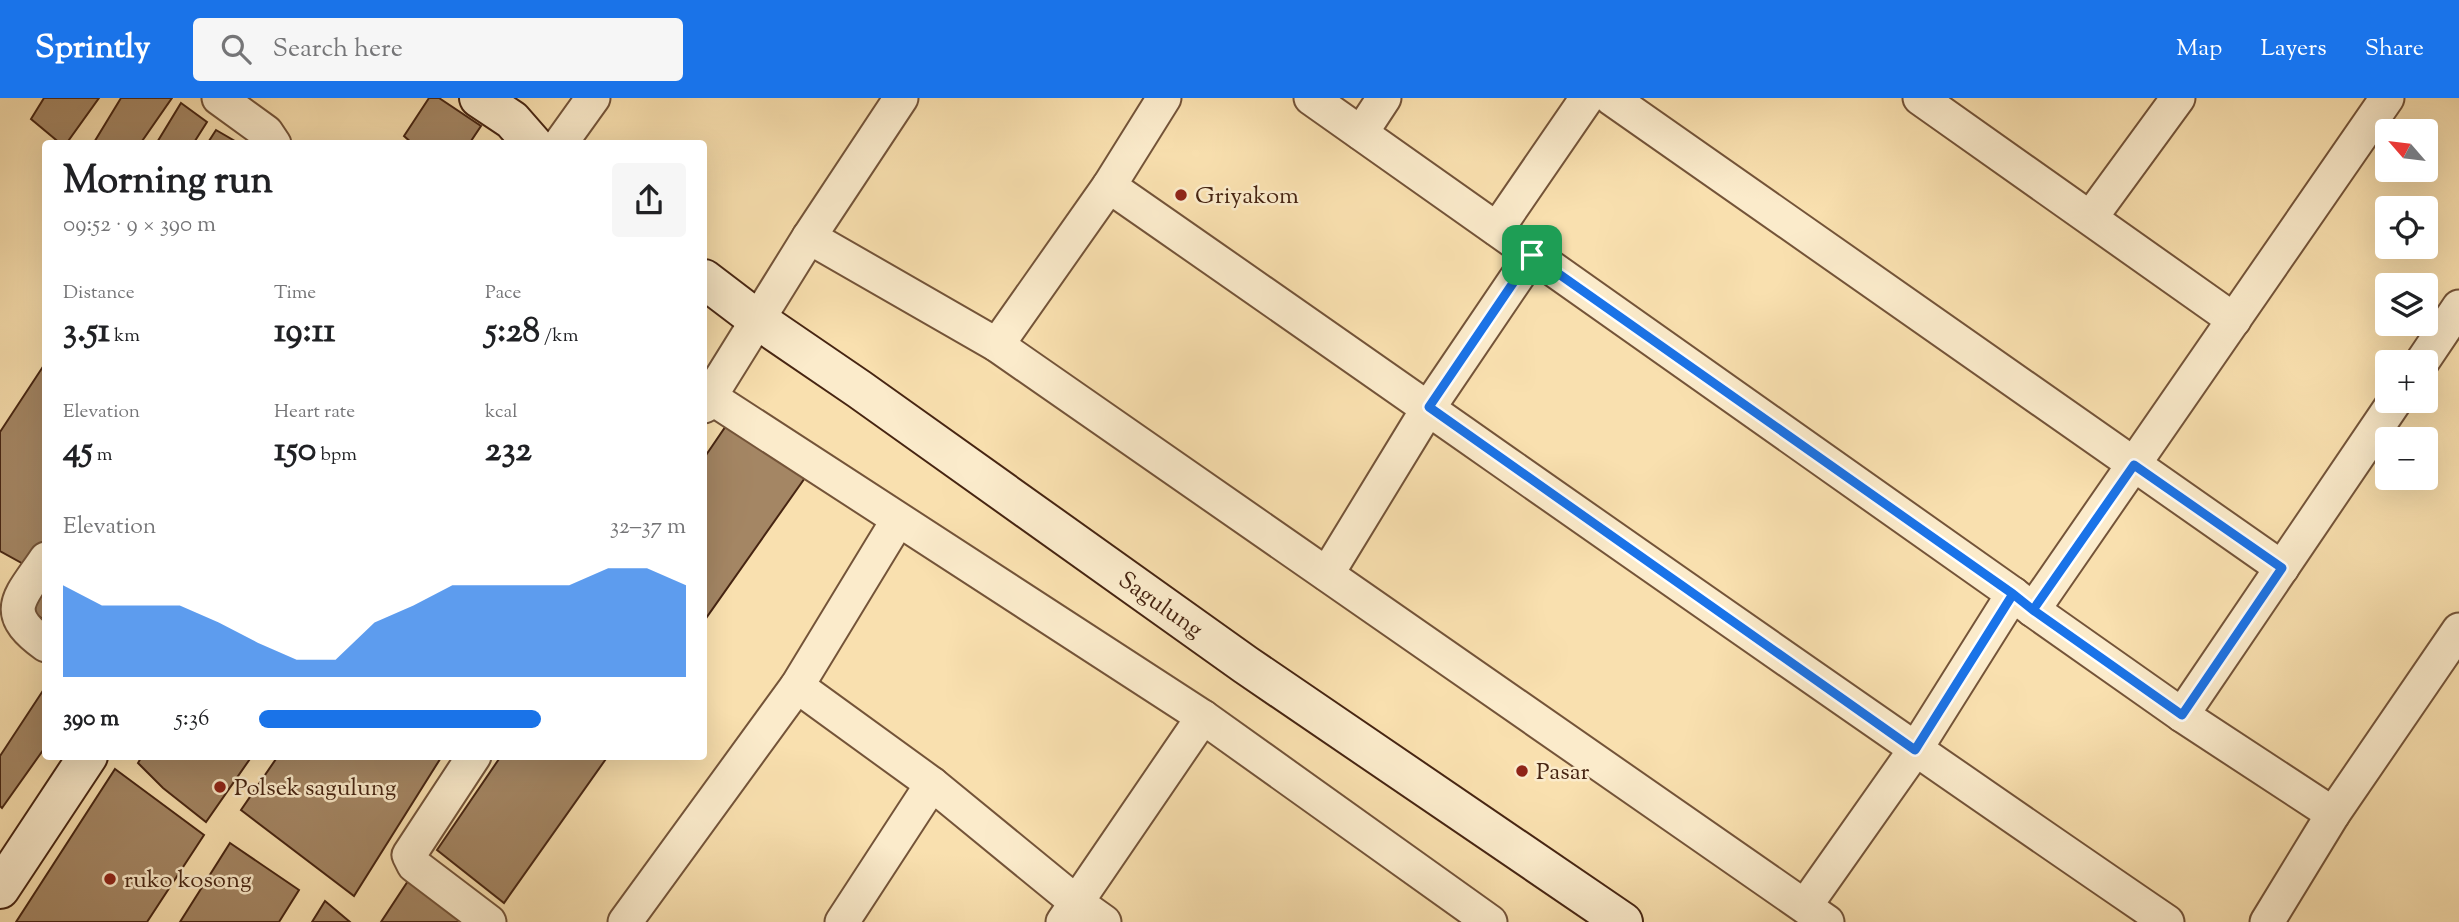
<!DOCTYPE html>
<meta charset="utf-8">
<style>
body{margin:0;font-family:"Sorts Mill Goudy",serif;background:#f6f6f6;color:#202124;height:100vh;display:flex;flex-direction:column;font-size:26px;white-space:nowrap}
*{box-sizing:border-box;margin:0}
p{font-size:23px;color:#757577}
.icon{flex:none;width:38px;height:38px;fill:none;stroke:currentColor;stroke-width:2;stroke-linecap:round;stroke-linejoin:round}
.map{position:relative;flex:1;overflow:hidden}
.side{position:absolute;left:42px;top:42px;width:665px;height:620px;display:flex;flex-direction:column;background:#fff;border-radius:7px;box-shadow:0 7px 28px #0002}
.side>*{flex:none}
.needle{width:46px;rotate:298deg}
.fabs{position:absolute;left:2375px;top:21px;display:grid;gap:14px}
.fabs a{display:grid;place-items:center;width:63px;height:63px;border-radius:7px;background:#fff;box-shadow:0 7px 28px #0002;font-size:35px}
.pin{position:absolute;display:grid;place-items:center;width:60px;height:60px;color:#fff;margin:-30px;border-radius:14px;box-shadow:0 4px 10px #0006}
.round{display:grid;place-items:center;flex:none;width:74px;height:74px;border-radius:7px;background:#f6f6f6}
.summary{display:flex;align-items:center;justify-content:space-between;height:119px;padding:0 21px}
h1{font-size:38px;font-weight:800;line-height:52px}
.metrics{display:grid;grid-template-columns:repeat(3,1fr);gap:10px;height:119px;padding:7px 21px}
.metrics div{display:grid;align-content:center}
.metrics b{font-size:35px;font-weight:800}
.metrics small{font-size:19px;font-weight:400}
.metrics p{font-size:19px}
.chart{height:196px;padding:14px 21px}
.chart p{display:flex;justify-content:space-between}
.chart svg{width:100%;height:126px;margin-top:7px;fill:#1a73e8;opacity:.7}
ul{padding:0 21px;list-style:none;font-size:23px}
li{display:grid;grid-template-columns:112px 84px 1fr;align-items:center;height:52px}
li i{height:18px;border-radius:9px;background:#1a73e8}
header{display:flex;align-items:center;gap:42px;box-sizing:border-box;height:98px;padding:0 35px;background:#1a73e8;color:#fff}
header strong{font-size:33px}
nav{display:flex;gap:38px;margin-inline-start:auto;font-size:24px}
.search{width:490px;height:63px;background:#f6f6f6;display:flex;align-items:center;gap:18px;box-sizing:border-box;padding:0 24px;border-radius:7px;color:#757577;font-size:26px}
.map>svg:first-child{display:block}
</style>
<header>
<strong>Sprintly</strong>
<div class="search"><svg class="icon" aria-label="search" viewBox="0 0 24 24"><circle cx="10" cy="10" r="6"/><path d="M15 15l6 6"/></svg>Search here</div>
<nav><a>Map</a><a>Layers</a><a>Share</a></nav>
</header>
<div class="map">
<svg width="2459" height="824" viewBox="0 0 2459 824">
<rect width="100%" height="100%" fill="#f9e0af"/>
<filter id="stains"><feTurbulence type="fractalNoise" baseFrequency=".00286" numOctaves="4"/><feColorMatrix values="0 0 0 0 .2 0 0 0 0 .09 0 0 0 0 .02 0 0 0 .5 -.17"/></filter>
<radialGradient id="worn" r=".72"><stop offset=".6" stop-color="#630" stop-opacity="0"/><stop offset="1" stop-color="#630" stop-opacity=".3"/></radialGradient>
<g fill="#a48664" stroke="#472512" stroke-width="2">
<path d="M44,0H99L66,46H61L31,21Z"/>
<path d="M121,0H172L140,46H93Z"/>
<path d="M429,0H439L481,28L469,46H413L404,38Z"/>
<path d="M181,5L207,24L193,46H156Z"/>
<path d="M216,32L240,46H207Z"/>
<path d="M46,264V439L27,468L0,453V334Z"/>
<path d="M730,322L807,377L704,523V360Z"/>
<path d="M46,479V523L25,509Z"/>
<path d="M46,588V648L2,710L0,708V658Z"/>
<path d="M142,658H252L206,724L163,690L138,665Z"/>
<path d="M278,658H442L354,798L241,712Z"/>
<path d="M501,658H608L504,805L437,752Z"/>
<path d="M115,671L204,737L147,824H16Z"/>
<path d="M230,745L299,792L279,824H180Z"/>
<path d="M408,783L463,824H381Z"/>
<path d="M325,803L350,824H312Z"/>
</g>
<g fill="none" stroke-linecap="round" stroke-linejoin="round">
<g stroke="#745439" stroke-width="37">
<g id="street">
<path d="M219,0L266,34L274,46"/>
<path d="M1311,0L2013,496L2033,512L2182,617L2333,716"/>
<path d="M1611,0L2282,470"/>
<path d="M1920,0L2234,222"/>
<path d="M1361,35L1384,0"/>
<path d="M560,46L593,0"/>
<path d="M1109,88C1462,333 1812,582 2167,824"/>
<path d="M2091,119L2178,0"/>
<path d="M1497,131L1587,0"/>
<path d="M809,139L997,247L1827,824"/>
<path d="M997,247L1109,88L1164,0"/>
<path d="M2422,264L2459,209"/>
<path d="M704,295L1203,619L1490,824"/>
<path d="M704,308L809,139L901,0"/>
<path d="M46,461C19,501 0,514 46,547"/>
<path d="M1327,476L1429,309L1532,157"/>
<path d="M2033,512L2387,0"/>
<path d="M797,588L932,686L1076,804L1104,824"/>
<path d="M2182,617L2395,303"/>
<path d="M474,658L409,757L414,767L489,824"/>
<path d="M1805,808L1915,652L2013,496"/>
<path d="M625,824L797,588L898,422"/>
<path d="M842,824L932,686"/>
<path d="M1063,824L1203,619"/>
<path d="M2267,824L2333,716L2459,532"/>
</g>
</g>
<g stroke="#472512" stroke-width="42">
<g id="secondary">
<path d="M479,0L512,22L533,46"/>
<path d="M704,181L758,222L859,291L1246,567L1623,824"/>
<path d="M0,791L88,658"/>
</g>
</g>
<use href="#street" stroke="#fbebcb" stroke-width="33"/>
<use href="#secondary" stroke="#fbebcb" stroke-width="38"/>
</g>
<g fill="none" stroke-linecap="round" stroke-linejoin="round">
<g stroke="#fff" stroke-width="14">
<path id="route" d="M1532,157L1429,309L1915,652L2013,496L2033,512L2182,617L2282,470L2134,367L2033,512L2013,496L1532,157"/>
</g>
<use href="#route" stroke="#1a73e8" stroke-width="9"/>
</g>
<g fill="#8f2418" stroke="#fbebcb" stroke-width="2.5">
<circle cx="1181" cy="97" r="7"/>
<circle cx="1522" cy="673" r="7"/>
<circle cx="220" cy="689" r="7"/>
<circle cx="110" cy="781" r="7"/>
</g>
<g text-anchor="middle" stroke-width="5" stroke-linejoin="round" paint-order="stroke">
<g font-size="24" fill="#472512" stroke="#fbebcb" text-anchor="start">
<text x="1195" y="105">Griyakom</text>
<text x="1536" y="681">Pasar</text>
<text x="234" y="697">Polsek sagulung</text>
<text x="124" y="789">ruko kosong</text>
</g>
<g font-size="24" fill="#472512" stroke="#fbebcb">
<text transform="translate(1161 506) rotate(35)" y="8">Sagulung</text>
</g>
</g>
<rect width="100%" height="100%" filter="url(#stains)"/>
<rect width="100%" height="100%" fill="url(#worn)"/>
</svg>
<div class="fabs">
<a><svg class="needle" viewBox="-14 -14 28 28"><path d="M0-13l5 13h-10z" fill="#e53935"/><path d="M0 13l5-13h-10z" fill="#757577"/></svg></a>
<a><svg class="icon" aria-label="locate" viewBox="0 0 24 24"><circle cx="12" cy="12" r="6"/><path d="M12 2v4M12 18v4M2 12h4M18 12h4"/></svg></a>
<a><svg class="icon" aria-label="layers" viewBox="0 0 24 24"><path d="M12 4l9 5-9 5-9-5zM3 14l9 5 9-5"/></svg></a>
<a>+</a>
<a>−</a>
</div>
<div class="pin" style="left:1532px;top:157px;background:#1e9e55"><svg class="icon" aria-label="arrive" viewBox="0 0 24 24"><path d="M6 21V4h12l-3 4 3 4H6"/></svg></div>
<section class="side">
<div class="summary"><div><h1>Morning run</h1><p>09:52 · 9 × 390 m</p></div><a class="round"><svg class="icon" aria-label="share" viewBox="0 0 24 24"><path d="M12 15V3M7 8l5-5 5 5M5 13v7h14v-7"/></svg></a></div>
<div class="metrics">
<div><p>Distance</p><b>3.51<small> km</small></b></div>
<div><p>Time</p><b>19:11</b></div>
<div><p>Pace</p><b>5:28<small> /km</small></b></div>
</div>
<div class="metrics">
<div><p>Elevation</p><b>45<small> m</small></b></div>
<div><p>Heart rate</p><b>150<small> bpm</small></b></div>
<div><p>kcal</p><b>232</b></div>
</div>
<div class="chart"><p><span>Elevation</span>32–37 m</p>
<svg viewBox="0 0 160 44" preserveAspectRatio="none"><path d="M0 44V12L10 19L20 19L30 19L40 25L50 32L60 38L70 38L80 25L90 19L100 12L110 12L120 12L130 12L140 6L150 6L160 12V44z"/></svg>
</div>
<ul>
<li><b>390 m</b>5:36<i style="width:66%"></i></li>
</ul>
</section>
</div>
